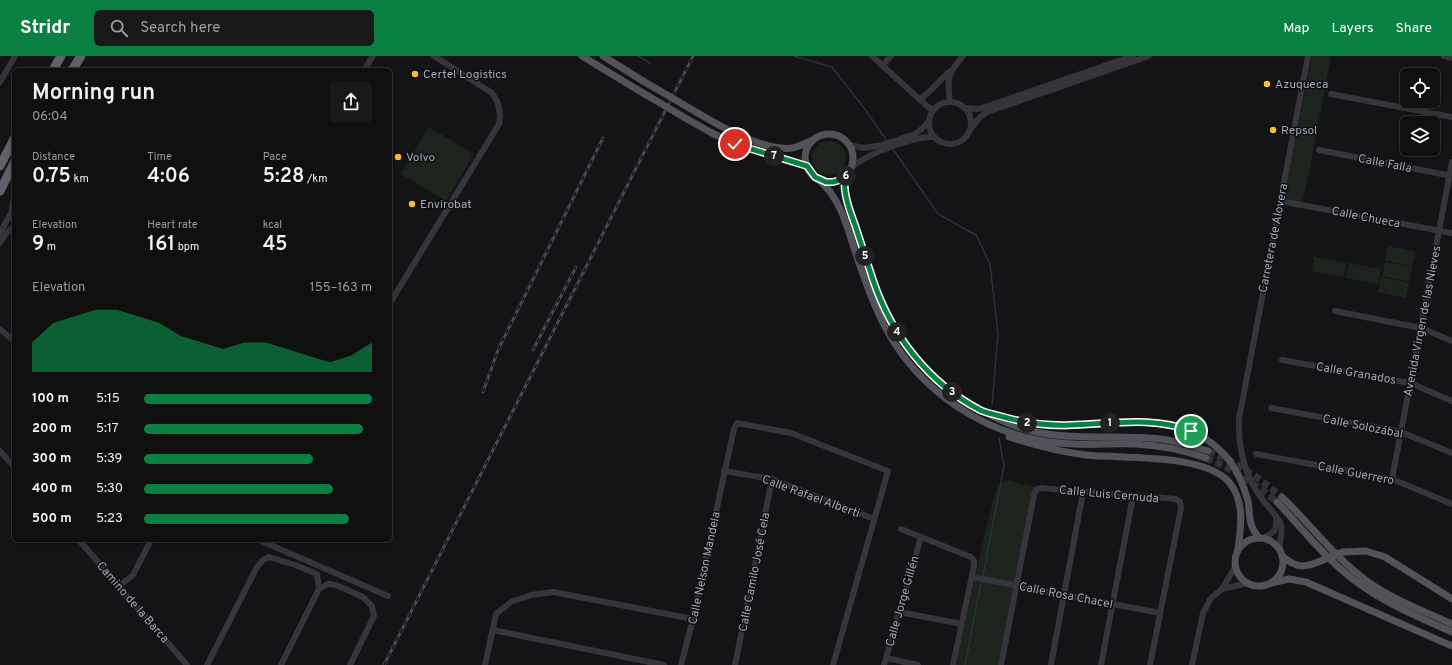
<!DOCTYPE html>
<meta charset="utf-8">
<style>
body{margin:0;font-family:Overpass,sans-serif;background:#181819;color:#f1f3f6;height:100vh;display:flex;flex-direction:column;font-size:15px;white-space:nowrap}
*{box-sizing:border-box;margin:0}
p{font-size:13px;color:#9b9c9f}
.icon{flex:none;width:22px;height:22px;fill:none;stroke:currentColor;stroke-width:2;stroke-linecap:round;stroke-linejoin:round}
.map{position:relative;flex:1;overflow:hidden}
.details{position:absolute;left:12px;top:12px;width:380px;height:474px;display:flex;flex-direction:column;background:#0f0f10;border-radius:6px;box-shadow:0 2px 10px #0003,0 0 0 1px #2f2f30}
.details>*{flex:none}
.controls{position:absolute;left:1400px;top:12px;display:grid;gap:8px}
.controls a{display:grid;place-items:center;width:40px;height:40px;border-radius:6px;background:#0f0f10;box-shadow:0 2px 10px #0003,0 0 0 1px #2f2f30;font-size:20px}
.pin{position:absolute;display:grid;place-items:center;width:34px;height:34px;color:#fff;margin:-17px;border:2px solid #fff;border-radius:50%;box-shadow:0 1px 4px #0007}
.km{position:absolute;width:20px;height:20px;margin:-10px;border-radius:50%;background:#222;color:#fff;font-size:11px;line-height:20px;text-align:center}
.round{display:grid;place-items:center;flex:none;width:42px;height:42px;border-radius:6px;background:#181819}
.headline{display:flex;align-items:center;justify-content:space-between;height:68px;padding:0 20px}
h1{font-size:22px;font-weight:600;line-height:30px}
.stats{display:grid;grid-template-columns:repeat(3,1fr);gap:6px;height:68px;padding:4px 20px}
.stats div{display:grid;align-content:center}
.stats b{font-size:20px;font-weight:600}
.stats small{font-size:11px;font-weight:400}
.stats p{font-size:11px}
.chart{height:112px;padding:8px 20px}
.chart p{display:flex;justify-content:space-between}
.chart svg{width:100%;height:72px;margin-top:4px;fill:#0b8043;opacity:.7}
ul{padding:0 20px;list-style:none;font-size:13px}
li{display:grid;grid-template-columns:64px 48px 1fr;align-items:center;height:30px}
li i{height:10px;border-radius:5px;background:#0b8043}
header{display:flex;align-items:center;gap:24px;box-sizing:border-box;height:56px;padding:0 20px;background:#0b8043;color:#fff}
header strong{font-size:19px}
nav{display:flex;gap:22px;margin-inline-start:auto;font-size:14px}
.search{width:280px;height:36px;background:#181819;display:flex;align-items:center;gap:10px;box-sizing:border-box;padding:0 14px;border-radius:6px;color:#9b9c9f;font-size:15px}
.map>svg:first-child{display:block}
</style>
<header>
<strong>Stridr</strong>
<div class="search"><svg class="icon" aria-label="search" viewBox="0 0 24 24"><circle cx="10" cy="10" r="6"/><path d="M15 15l6 6"/></svg>Search here</div>
<nav><a>Map</a><a>Layers</a><a>Share</a></nav>
</header>
<div class="map">
<svg width="1452" height="609" viewBox="0 0 1452 609">
<rect width="100%" height="100%" fill="#141416"/>
<g fill="#1c241d">
<path d="M1312,0H1331L1310,112L1301,152L1293,151L1284,141Z"/>
<path d="M429,71L474,98L446,145L401,118Z"/>
<circle cx="829" cy="102" r="17"/>
<path d="M1388,190L1416,196L1412,210L1385,205Z"/>
<path d="M1314,201L1347,207L1344,221L1312,215Z"/>
<path d="M1385,206L1412,211L1409,226L1382,220Z"/>
<path d="M1349,207L1381,213L1378,228L1346,222Z"/>
<path d="M1381,221L1409,227L1406,242L1378,236Z"/>
<path d="M1006,424L1035,431L1000,609H956L984,481L997,429Z"/>
</g>
<g fill="none" stroke-linecap="round" stroke-linejoin="round">
<g stroke="#2a323a" stroke-width="1.5">
<path d="M638,0L650,7"/>
<path d="M794,0L832,11L864,52L887,85"/>
<path d="M893,93L938,158L976,179L990,208L998,278L992,349"/>
<path d="M983,520L1004,410L999,382"/>
<path d="M965,609L981,527"/>
</g>
<g stroke="#313236" stroke-width="7" stroke-dasharray="7 3.5" stroke-linecap="butt">
<path d="M1208,395C1237,406 1258,421 1282,441"/>
<path d="M1206,402C1233,413 1255,428 1277,446"/>
</g>
<g stroke="#35353b" stroke-width="6">
<path d="M872,0L928,51L934,54"/>
<path d="M1444,0L1452,2"/>
<path d="M883,9L891,0"/>
<path d="M364,14L373,0"/>
<path d="M0,26L15,0"/>
<path d="M1331,38L1452,61"/>
<path d="M920,43C932,35 940,23 952,14"/>
<path d="M950,46C947,23 947,18 963,0"/>
<circle cx="950" cy="67" r="21"/>
<path d="M965,52L978,53L988,50L1133,0"/>
<path d="M971,72L980,61L987,56L1149,0"/>
<path d="M849,89L864,92L882,89L915,78L924,71L929,65"/>
<path d="M1319,94L1452,120"/>
<path d="M852,111C867,98 914,80 934,81"/>
<path d="M1280,145L1452,177"/>
<path d="M0,177L11,157L14,141"/>
<path d="M0,187L5,179L14,170"/>
<path d="M390,247L499,68L500,59L498,47L492,37L434,0"/>
<path d="M1335,255L1421,272L1452,285"/>
<path d="M0,273L14,285"/>
<path d="M1282,304L1410,327L1452,345"/>
<path d="M1271,352L1401,376L1452,397"/>
<path d="M0,395L14,411"/>
<path d="M1256,398L1392,423L1452,448"/>
<path d="M724,415L772,423L874,463"/>
<path d="M1392,423L1452,106"/>
<path d="M901,473L971,501L974,505V510L953,609"/>
<path d="M1263,482C1275,476 1277,475 1276,461"/>
<path d="M79,484L187,609"/>
<path d="M259,484L388,540"/>
<path d="M1279,493C1280,485 1283,475 1281,468C1278,461 1267,450 1262,443C1245,420 1238,392 1239,363L1308,0"/>
<path d="M972,521L1160,557"/>
<path d="M119,530L133,519L151,484"/>
<path d="M1222,533L1248,527"/>
<path d="M899,556L962,568"/>
<path d="M493,574L664,609"/>
<path d="M886,602L918,609"/>
<path d="M207,609L257,511L263,504L269,501L295,509L317,518L319,533"/>
<path d="M281,609L319,533L328,528L336,529L363,541L372,550L374,560L350,609"/>
<path d="M485,609L496,558L511,546L531,539L553,536L693,563"/>
<path d="M681,609L693,563L734,373L737,367L791,377L888,415L833,609"/>
<path d="M735,609L772,423"/>
<path d="M884,609L921,481"/>
<path d="M1001,609L1034,439L1037,433L1040,432L1176,443L1180,446L1181,452L1150,609"/>
<path d="M1051,609L1083,436"/>
<path d="M1101,609L1133,440"/>
<path d="M1192,609L1203,557L1211,542L1222,533L1235,511"/>
</g>
<g stroke="#51525a" stroke-width="7">
<path d="M582,0L638,34"/>
<path d="M603,0L643,25"/>
<path d="M691,53C716,68 763,96 793,92C800,90 807,87 813,84"/>
<path d="M687,63L710,76L735,88L807,110"/>
<circle cx="829" cy="102" r="24"/>
<path d="M846,119L845,130L846,139C851,160 858,180 865,200C871,218 876,237 885,254C904,294 935,327 974,350C1000,366 1025,376 1055,379C1091,383 1126,379 1161,383C1177,385 1193,390 1208,395"/>
<path d="M819,124C841,143 847,171 856,198C864,222 872,246 884,269C918,335 985,380 1059,387C1085,390 1110,387 1135,388C1160,389 1183,394 1206,402"/>
<path d="M997,360C1018,366 1038,370 1060,370C1120,369 1185,350 1229,404C1238,416 1244,430 1248,445C1251,462 1247,466 1259,482"/>
<path d="M1009,381C1034,389 1059,396 1086,399C1123,403 1203,397 1229,426C1245,445 1241,471 1238,493"/>
<path d="M1282,441C1311,469 1335,502 1367,525C1393,544 1424,555 1452,568"/>
<path d="M1277,446C1299,469 1319,495 1343,515C1375,543 1414,559 1452,576"/>
<circle cx="1259" cy="506" r="24"/>
<path d="M1343,496L1366,495L1385,501L1452,543"/>
<path d="M1282,500C1297,513 1305,512 1323,504"/>
<path d="M1271,527L1289,523L1306,526L1452,590"/>
</g>
<g stroke="#61636c" stroke-width="9">
<path d="M53,14L61,0"/>
<path d="M72,14L81,0"/>
<path d="M0,110L14,83"/>
<path d="M0,135L14,107"/>
</g>
<g stroke="#484950" stroke-width="3">
<g id="rail">
<path d="M533,294L576,211"/>
<path d="M483,336L498,294L603,82"/>
<path d="M384,609L693,0"/>
</g>
</g>
<use href="#rail" stroke="#0f0f11" stroke-width="1.5" stroke-dasharray="4.5" stroke-linecap="butt"/>
<g stroke="#51525a" stroke-width="7">
<path d="M643,25L691,53"/>
<path d="M638,34L687,63"/>
<path d="M1323,504L1343,496"/>
</g>
</g>
<g fill="none" stroke-linecap="round" stroke-linejoin="round">
<g stroke="#fff" stroke-width="8">
<path id="route" d="M735,88L807,110L815,121L826,126H833L840,124L846,119C845,124 844,129 845,134C846,146 851,158 855,169C861,187 867,206 873,224C891,278 928,327 980,354C986,357 993,358 1000,360C1024,367 1047,370 1071,369C1111,368 1153,360 1191,375"/>
</g>
<use href="#route" stroke="#0b8043" stroke-width="5"/>
</g>
<g fill="#f6bf2c" stroke="#0f0f11" stroke-width="1.5">
<circle cx="415" cy="18" r="4"/>
<circle cx="1267" cy="28" r="4"/>
<circle cx="1273" cy="74" r="4"/>
<circle cx="398" cy="101" r="4"/>
<circle cx="412" cy="148" r="4"/>
</g>
<g text-anchor="middle" stroke-width="3" stroke-linejoin="round" paint-order="stroke">
<g font-size="12" fill="#a5a9b6" stroke="#0f0f11" text-anchor="start">
<text x="423" y="22">Certel Logistics</text>
<text x="1275" y="32">Azuqueca</text>
<text x="1281" y="78">Repsol</text>
<text x="406" y="105">Volvo</text>
<text x="420" y="152">Envirobat</text>
</g>
<g font-size="12" fill="#a5a9b6" stroke="#0f0f11">
<text transform="translate(1385 107) rotate(11)" y="4">Calle Falla</text>
<text transform="translate(1366 161) rotate(11)" y="4">Calle Chueca</text>
<text transform="translate(1273 182) rotate(-79)" y="4">Carretera de Alovera</text>
<text transform="translate(1422 265) rotate(-79)" y="4">Avenida Virgen de las Nieves</text>
<text transform="translate(1356 317) rotate(10)" y="4">Calle Granados</text>
<text transform="translate(1363 370) rotate(11)" y="4">Calle Solozábal</text>
<text transform="translate(1356 417) rotate(11)" y="4">Calle Guerrero</text>
<text transform="translate(1109 438) rotate(5)" y="4">Calle Luis Cernuda</text>
<text transform="translate(811 440) rotate(20)" y="4">Calle Rafael Alberti</text>
<text transform="translate(704 512) rotate(-78)" y="4">Calle Nelson Mandela</text>
<text transform="translate(754 516) rotate(-79)" y="4">Calle Camilo José Cela</text>
<text transform="translate(1066 539) rotate(11)" y="4">Calle Rosa Chacel</text>
<text transform="translate(902 545) rotate(-74)" y="4">Calle Jorge Gillén</text>
<text transform="translate(133 546) rotate(49)" y="4">Camino de la Barca</text>
</g>
</g>
</svg>
<div class="controls">
<a><svg class="icon" aria-label="locate" viewBox="0 0 24 24"><circle cx="12" cy="12" r="6"/><path d="M12 2v4M12 18v4M2 12h4M18 12h4"/></svg></a>
<a><svg class="icon" aria-label="layers" viewBox="0 0 24 24"><path d="M12 4l9 5-9 5-9-5zM3 14l9 5 9-5"/></svg></a>
</div>
<div class="pin" style="left:1191px;top:375px;background:#1e9e55"><svg class="icon" aria-label="arrive" viewBox="0 0 24 24"><path d="M6 21V4h12l-3 4 3 4H6"/></svg></div>
<div class="pin" style="left:735px;top:88px;background:#d93025"><svg class="icon" aria-label="check" viewBox="0 0 24 24"><path d="M5 12l5 5 9-10"/></svg></div>
<b class="km" style="left:1110px;top:367px">1</b>
<b class="km" style="left:1027px;top:367px">2</b>
<b class="km" style="left:952px;top:336px">3</b>
<b class="km" style="left:897px;top:276px">4</b>
<b class="km" style="left:865px;top:200px">5</b>
<b class="km" style="left:846px;top:120px">6</b>
<b class="km" style="left:774px;top:100px">7</b>
<section class="details">
<div class="headline"><div><h1>Morning run</h1><p>06:04</p></div><a class="round"><svg class="icon" aria-label="share" viewBox="0 0 24 24"><path d="M12 15V3M7 8l5-5 5 5M5 13v7h14v-7"/></svg></a></div>
<div class="stats">
<div><p>Distance</p><b>0.75<small> km</small></b></div>
<div><p>Time</p><b>4:06</b></div>
<div><p>Pace</p><b>5:28<small> /km</small></b></div>
</div>
<div class="stats">
<div><p>Elevation</p><b>9<small> m</small></b></div>
<div><p>Heart rate</p><b>161<small> bpm</small></b></div>
<div><p>kcal</p><b>45</b></div>
</div>
<div class="chart"><p><span>Elevation</span>155–163 m</p>
<svg viewBox="0 0 160 44" preserveAspectRatio="none"><path d="M0 44V26L10 14L20 10L30 6L40 6L50 10L60 14L70 22L80 26L90 30L100 26L110 26L120 30L130 34L140 38L150 34L160 26V44z"/></svg>
</div>
<ul>
<li><b>100 m</b>5:15<i style="width:100%"></i></li>
<li><b>200 m</b>5:17<i style="width:96%"></i></li>
<li><b>300 m</b>5:39<i style="width:74%"></i></li>
<li><b>400 m</b>5:30<i style="width:83%"></i></li>
<li><b>500 m</b>5:23<i style="width:90%"></i></li>
</ul>
</section>
</div>
